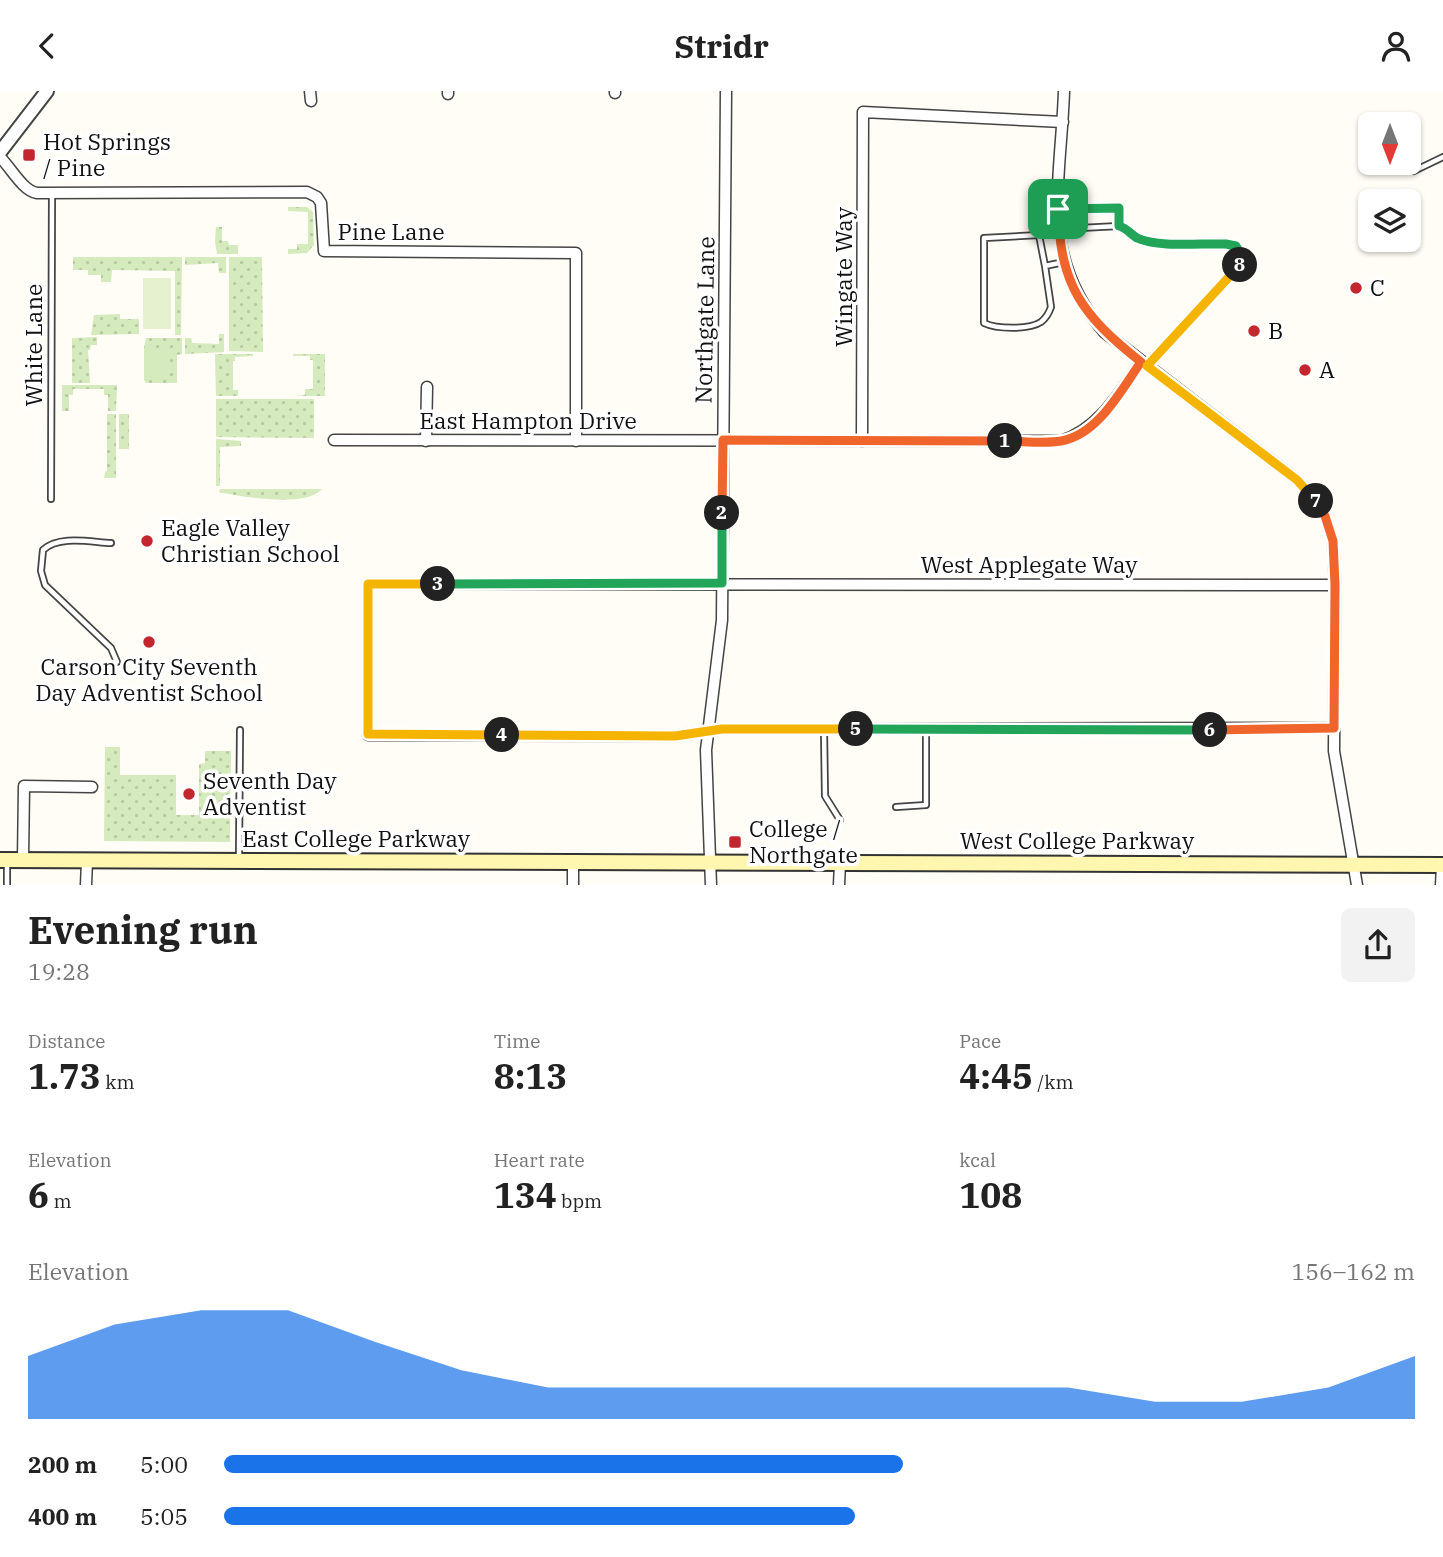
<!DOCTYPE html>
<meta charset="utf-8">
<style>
body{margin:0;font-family:"IBM Plex Serif",serif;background:#f2f2f2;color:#222;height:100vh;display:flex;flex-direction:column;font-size:26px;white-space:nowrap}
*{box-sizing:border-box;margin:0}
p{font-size:23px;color:#767676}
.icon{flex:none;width:38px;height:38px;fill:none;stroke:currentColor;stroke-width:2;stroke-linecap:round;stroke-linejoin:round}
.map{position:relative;height:794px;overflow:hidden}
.sheet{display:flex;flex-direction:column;background:#fff;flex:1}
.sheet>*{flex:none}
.needle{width:46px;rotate:180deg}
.buttons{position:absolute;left:1358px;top:21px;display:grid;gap:14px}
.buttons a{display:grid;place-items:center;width:63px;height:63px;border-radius:10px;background:#fff;box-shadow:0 2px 5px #0004;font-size:35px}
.pin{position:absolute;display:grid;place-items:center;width:60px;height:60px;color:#fff;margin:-30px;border-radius:14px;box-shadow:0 4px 10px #0006}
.km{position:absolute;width:35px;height:35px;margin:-18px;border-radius:50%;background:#222;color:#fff;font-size:19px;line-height:35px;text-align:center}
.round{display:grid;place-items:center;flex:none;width:74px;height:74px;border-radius:10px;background:#f2f2f2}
.head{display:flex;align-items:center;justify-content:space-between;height:119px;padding:0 28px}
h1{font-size:38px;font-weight:700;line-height:52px}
.stats{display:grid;grid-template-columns:repeat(3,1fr);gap:10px;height:119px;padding:7px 28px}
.stats div{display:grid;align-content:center}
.stats b{font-size:35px;font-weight:700}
.stats small{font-size:19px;font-weight:400}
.stats p{font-size:19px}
.chart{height:196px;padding:14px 28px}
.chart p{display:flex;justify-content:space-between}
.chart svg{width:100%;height:126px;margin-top:7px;fill:#1a73e8;opacity:.7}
ul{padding:0 28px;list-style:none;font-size:23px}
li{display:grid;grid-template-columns:112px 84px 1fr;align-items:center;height:52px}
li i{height:18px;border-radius:9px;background:#1a73e8}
header{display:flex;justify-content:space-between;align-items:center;height:91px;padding:0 28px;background:#fff;font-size:32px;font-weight:700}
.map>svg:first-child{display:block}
</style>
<header><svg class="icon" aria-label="back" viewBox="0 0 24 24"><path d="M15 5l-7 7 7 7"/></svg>Stridr<svg class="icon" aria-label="person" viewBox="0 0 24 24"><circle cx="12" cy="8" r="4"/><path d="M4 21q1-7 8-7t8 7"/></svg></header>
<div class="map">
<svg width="1443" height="794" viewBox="0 0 1443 794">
<defs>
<pattern id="grass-dots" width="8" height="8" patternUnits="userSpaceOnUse" patternTransform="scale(1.75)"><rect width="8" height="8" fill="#d5ebbd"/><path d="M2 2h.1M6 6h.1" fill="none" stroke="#b6c8a1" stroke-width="1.8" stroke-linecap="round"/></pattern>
</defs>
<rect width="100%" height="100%" fill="#fffdf5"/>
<g fill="url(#grass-dots)">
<path d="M288,116H307L313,121L314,154L307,162L288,163V158H297V153H308V121L288,120Z"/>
<path d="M216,136H222V150H228L229,154H238V163H217L215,151Z"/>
<path d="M73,166H182L181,244H175V180L112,179L111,191H101V184H88V179H73Z"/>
<path d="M185,166H226V182H219L218,172L185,174Z"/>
<path d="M229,166H262L263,261L229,260Z"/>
<path d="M120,223V228H139V243L91,244L94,224Z"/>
<path d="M219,243H224V261L185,263V247H191L192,252L219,253Z"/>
<path d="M97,246V254H91L90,259H88L90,292H72V247Z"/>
<path d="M146,247H182V263L177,264V292H146L144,289V287L168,286V257H144Z"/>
<path d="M215,263H253V265L235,266V270H233V299H238V305H216Z"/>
<path d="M293,263H325V305H293L305,304V298H313V269H310V265H293Z"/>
<path d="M62,294H117L116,320H108V304H104V298H73V304H69V320H62Z"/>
<path d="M216,308H314V347L216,346Z"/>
<path d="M107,323H116V387H104L105,381L107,380Z"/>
<rect x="119" y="323" width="10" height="35"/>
<path d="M216,348L241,350V355L220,356V395H216Z"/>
<path d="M220,398H322C306,417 242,406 219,401Z"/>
<path d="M105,656H120V684H176V724H199V673L205,672V660H231L230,751L104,750Z"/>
</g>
<rect fill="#d5ebbd" x="144" y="257" width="24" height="30"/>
<rect fill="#e6f2cf" x="143" y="187" width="28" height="51"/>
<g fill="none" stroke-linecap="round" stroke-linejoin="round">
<g stroke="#444" stroke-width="8">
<g id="service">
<path d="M1414,80L1443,66"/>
<path d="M1058,118L1119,117V135"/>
<path d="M1061,138L1119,135C1128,138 1133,146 1142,148C1168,156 1199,152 1226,153C1239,156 1243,160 1240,174L1147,274"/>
<path d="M1045,175L1039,144L984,147V232C996,238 1029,239 1041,231C1046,227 1049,222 1051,216L1045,175L1064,171"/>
<path d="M51,408L52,102"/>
<path d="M111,452C90,451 59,444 43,459L41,480L45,494L111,557L117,571"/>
<path d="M824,639L825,705L840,729"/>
<path d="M896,716L926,714V639"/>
<path d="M239,766L240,639"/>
<path d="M7,770V794"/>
</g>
</g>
<g stroke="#444" stroke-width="13">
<g id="minor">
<path d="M310,0L311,10"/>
<path d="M1064,0C1061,92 1038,164 1104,241L1297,389L1317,410L1325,425L1333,450L1335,494L1334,660L1357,794"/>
<path d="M615,2V0"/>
<path d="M448,3V0"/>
<path d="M0,66C11,77 23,100 37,102L307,101L317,106L321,112L324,160L576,162V350"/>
<path d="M334,349L1061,350C1099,338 1119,302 1141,271"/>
<path d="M426,350L427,296"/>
<path d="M862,350L863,21L1063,31"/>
<path d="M1334,637L722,638L675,645L368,644V493L1335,494"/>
<path d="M23,769L24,695L92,696"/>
<path d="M86,794L87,770"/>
<path d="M573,794V772"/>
<path d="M711,794L706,659L722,529L726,0"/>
<path d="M839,794L840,772"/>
<path d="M1441,794L1442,774"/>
</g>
</g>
<g stroke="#444" stroke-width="16">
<path id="tertiary" d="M0,61L47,0"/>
</g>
<g stroke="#333" stroke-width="18">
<path id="secondary" d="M0,769L1443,774"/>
</g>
<use href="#service" stroke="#fff" stroke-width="4.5"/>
<use href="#minor" stroke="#fff" stroke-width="10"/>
<use href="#tertiary" stroke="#fff" stroke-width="12"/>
<use href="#secondary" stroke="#fff6b0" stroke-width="14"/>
</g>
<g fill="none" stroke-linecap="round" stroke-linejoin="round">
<g stroke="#fff" stroke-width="14">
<path id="split-1" d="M1005,350C1023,350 1043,353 1061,350C1098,344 1121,299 1141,271C1082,224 1060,195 1058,118"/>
</g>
<g stroke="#fff" stroke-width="14">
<path id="split-2" d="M722,422L723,349L1005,350"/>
</g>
<g stroke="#fff" stroke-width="14">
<path id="split-3" d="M438,493L722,492V422"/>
</g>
<g stroke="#fff" stroke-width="14">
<path id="split-4" d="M438,493H368V643L502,644"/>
</g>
<g stroke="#fff" stroke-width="14">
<path id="split-5" d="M502,644L675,645L722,638H856"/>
</g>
<g stroke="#fff" stroke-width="14">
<path id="split-6" d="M856,638L1210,639"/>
</g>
<g stroke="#fff" stroke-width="14">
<path id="split-7" d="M1210,639L1334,637L1335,494L1333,450L1325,425L1316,410"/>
</g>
<g stroke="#fff" stroke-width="14">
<path id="split-8" d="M1240,174L1147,275L1297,389L1316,410"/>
</g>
<g stroke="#fff" stroke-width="14">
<path id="split-9" d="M1058,118L1119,117V135C1127,137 1130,143 1137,147C1159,157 1201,152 1226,153L1236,155L1242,165L1240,174"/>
</g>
<use href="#split-1" stroke="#f0652b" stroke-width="9"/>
<use href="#split-2" stroke="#f0652b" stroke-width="9"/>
<use href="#split-3" stroke="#22a559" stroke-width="9"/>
<use href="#split-4" stroke="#f5b400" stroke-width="9"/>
<use href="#split-5" stroke="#f5b400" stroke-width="9"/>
<use href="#split-6" stroke="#22a559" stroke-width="9"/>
<use href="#split-7" stroke="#f0652b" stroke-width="9"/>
<use href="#split-8" stroke="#f5b400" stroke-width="9"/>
<use href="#split-9" stroke="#22a559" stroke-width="9"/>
</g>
<g fill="#c4262e" stroke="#fff" stroke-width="2.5">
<rect x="22" y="57" width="14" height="14" rx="3.5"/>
<circle cx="1356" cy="197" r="7"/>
<circle cx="1254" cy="240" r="7"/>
<circle cx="1305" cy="279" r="7"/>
<circle cx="147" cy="450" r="7"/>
<circle cx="149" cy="551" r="7"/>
<circle cx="189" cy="703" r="7"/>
<rect x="728" y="744" width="14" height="14" rx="3.5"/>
</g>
<g text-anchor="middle" stroke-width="7" stroke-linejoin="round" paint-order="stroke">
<g font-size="23" fill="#111" stroke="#fff" text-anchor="start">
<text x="43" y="59">Hot Springs<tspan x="43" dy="26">/ Pine</tspan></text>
<text x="1370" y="205">C</text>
<text x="1268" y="248">B</text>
<text x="1319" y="287">A</text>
<text x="161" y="445">Eagle Valley<tspan x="161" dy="26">Christian School</tspan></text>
<text x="149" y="584" text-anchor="middle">Carson City Seventh<tspan x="149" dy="26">Day Adventist School</tspan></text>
<text x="203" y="698">Seventh Day<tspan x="203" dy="26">Adventist</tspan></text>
<text x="749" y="746">College /<tspan x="749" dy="26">Northgate</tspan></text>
</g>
<g font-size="23" fill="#111" stroke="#fff">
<text x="391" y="149">Pine Lane</text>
<text transform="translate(844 186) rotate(-90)" y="8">Wingate Way</text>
<text transform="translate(705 229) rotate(-89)" y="8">Northgate Lane</text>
<text transform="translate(34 254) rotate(-90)" y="8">White Lane</text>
<text x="528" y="338">East Hampton Drive</text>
<text x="1029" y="482">West Applegate Way</text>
<text x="356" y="756">East College Parkway</text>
<text x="1077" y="758">West College Parkway</text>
</g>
</g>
</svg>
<div class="buttons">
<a><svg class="needle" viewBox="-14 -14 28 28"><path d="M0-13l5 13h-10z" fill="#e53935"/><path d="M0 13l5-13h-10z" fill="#767676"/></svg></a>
<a><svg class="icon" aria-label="layers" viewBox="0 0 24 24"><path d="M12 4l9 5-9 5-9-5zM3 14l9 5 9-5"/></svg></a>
</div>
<div class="pin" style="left:1058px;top:118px;background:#1e9e55"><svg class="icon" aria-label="arrive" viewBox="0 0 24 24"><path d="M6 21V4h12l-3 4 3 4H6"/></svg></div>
<b class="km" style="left:1005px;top:350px">1</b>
<b class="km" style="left:722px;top:422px">2</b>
<b class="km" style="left:438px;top:493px">3</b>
<b class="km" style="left:502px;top:644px">4</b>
<b class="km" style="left:856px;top:638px">5</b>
<b class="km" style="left:1210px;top:639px">6</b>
<b class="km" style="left:1316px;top:410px">7</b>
<b class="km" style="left:1240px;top:174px">8</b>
</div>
<section class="sheet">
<div class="head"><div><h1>Evening run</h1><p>19:28</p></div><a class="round"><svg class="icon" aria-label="share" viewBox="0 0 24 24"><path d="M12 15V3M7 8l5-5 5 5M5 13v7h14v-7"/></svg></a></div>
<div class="stats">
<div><p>Distance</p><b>1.73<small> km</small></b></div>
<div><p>Time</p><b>8:13</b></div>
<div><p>Pace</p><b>4:45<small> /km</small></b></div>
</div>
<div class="stats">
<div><p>Elevation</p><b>6<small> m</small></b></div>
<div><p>Heart rate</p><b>134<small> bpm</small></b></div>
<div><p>kcal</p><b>108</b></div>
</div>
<div class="chart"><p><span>Elevation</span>156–162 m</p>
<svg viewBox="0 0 160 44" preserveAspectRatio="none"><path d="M0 44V22L10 11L20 6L30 6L40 17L50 27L60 33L70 33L80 33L90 33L100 33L110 33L120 33L130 38L140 38L150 33L160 22V44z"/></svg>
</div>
<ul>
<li><b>200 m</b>5:00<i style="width:57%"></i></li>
<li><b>400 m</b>5:05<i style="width:53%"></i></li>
</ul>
</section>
